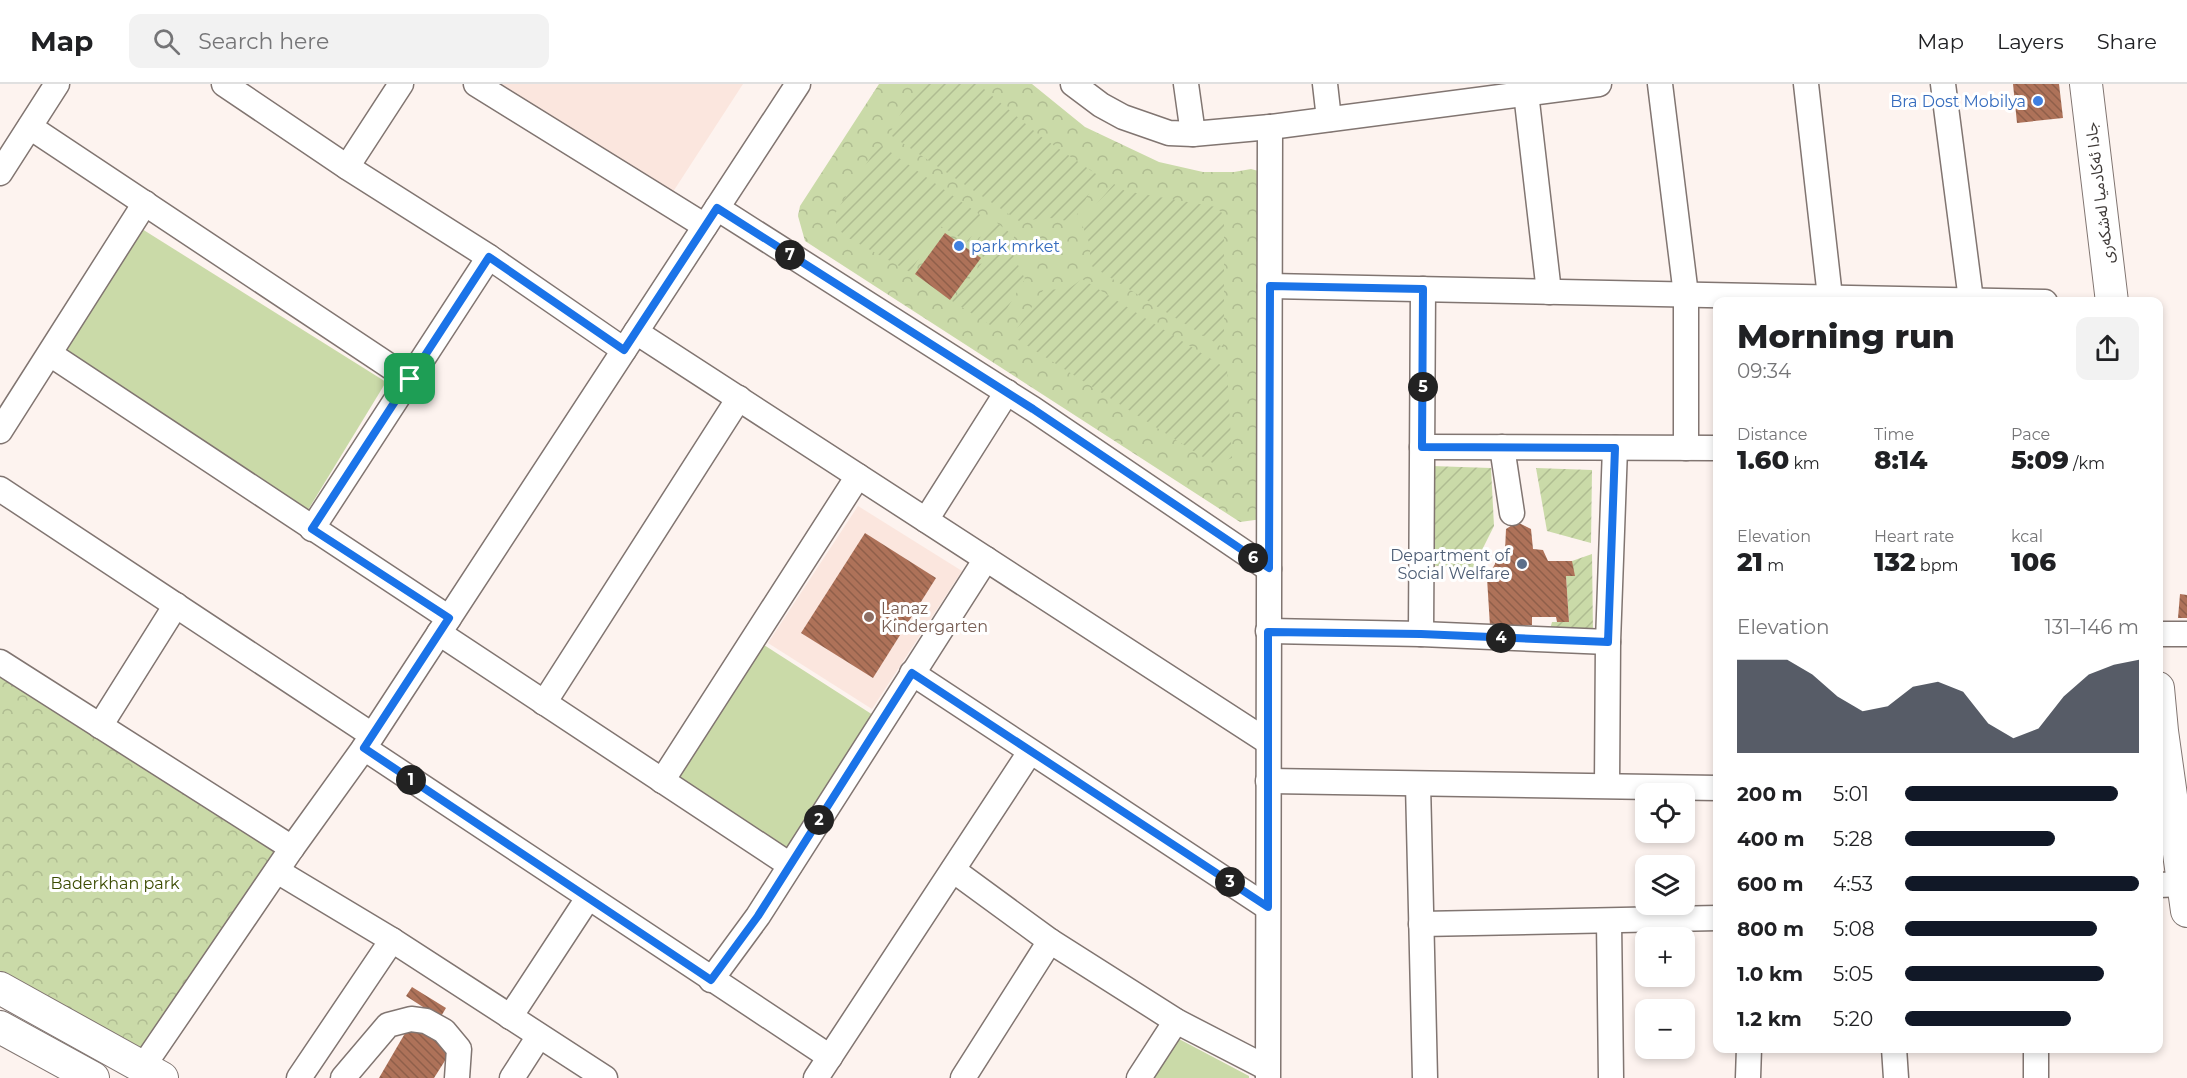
<!DOCTYPE html>
<meta charset="utf-8">
<style>
body{margin:0;font-family:Montserrat,"Noto Sans Arabic",sans-serif;background:#f2f2f2;color:#202124;height:100vh;display:flex;flex-direction:column;font-size:22px;white-space:nowrap}
*{box-sizing:border-box;margin:0}
p{font-size:20px;color:#757577}
.icon{flex:none;width:33px;height:33px;fill:none;stroke:currentColor;stroke-width:2;stroke-linecap:round;stroke-linejoin:round}
.map{position:relative;flex:1;overflow:hidden}
.side{position:absolute;left:1713px;top:213px;width:450px;height:756px;display:flex;flex-direction:column;background:#fff;border-radius:12px;box-shadow:0 3px 9px #0003}
.side>*{flex:none}
.fabs{position:absolute;left:1635px;top:699px;display:grid;gap:12px}
.fabs a{display:grid;place-items:center;width:60px;height:60px;border-radius:12px;background:#fff;box-shadow:0 3px 9px #0003;font-size:30px}
.pin{position:absolute;display:grid;place-items:center;width:51px;height:51px;color:#fff;margin:-26px;border-radius:12px;box-shadow:0 3px 9px #0006}
.km{position:absolute;width:30px;height:30px;margin:-15px;border-radius:50%;background:#222;color:#fff;font-size:16px;line-height:30px;text-align:center}
.round{display:grid;place-items:center;flex:none;width:63px;height:63px;border-radius:12px;background:#f2f2f2}
.headline{display:flex;align-items:center;justify-content:space-between;height:102px;padding:0 24px}
h1{font-size:33px;font-weight:800;line-height:45px}
.stats{display:grid;grid-template-columns:repeat(3,1fr);gap:9px;height:102px;padding:6px 24px}
.stats div{display:grid;align-content:center}
.stats b{font-size:26px;font-weight:800}
.stats small{font-size:16px;font-weight:400}
.stats p{font-size:16px}
.chart{height:168px;padding:12px 24px}
.chart p{display:flex;justify-content:space-between}
.chart svg{width:100%;height:108px;margin-top:6px;fill:#111827;opacity:.7}
ul{padding:0 24px;list-style:none;font-size:20px}
li{display:grid;grid-template-columns:96px 72px 1fr;align-items:center;height:45px}
li i{height:15px;border-radius:8px;background:#111827}
header{display:flex;align-items:center;gap:36px;box-sizing:border-box;height:84px;padding:0 30px;background:#fff;border-bottom:2px solid #e0e0e0}
header strong{font-size:28px}
nav{display:flex;gap:33px;margin-inline-start:auto;font-size:21px}
.search{width:420px;height:54px;background:#f2f2f2;display:flex;align-items:center;gap:15px;box-sizing:border-box;padding:0 21px;border-radius:12px;color:#757577;font-size:22px}
.map>svg:first-child{display:block}
</style>
<header>
<strong>Map</strong>
<div class="search"><svg class="icon" aria-label="search" viewBox="0 0 24 24"><circle cx="10" cy="10" r="6"/><path d="M15 15l6 6"/></svg>Search here</div>
<nav><a>Map</a><a>Layers</a><a>Share</a></nav>
</header>
<div class="map">
<svg width="2187" height="994" viewBox="0 0 2187 994">
<defs>
<pattern id="park-crowns" width="20" height="18" patternUnits="userSpaceOnUse" patternTransform="scale(1.5)"><rect width="20" height="18" fill="#cadaa8"/><path d="M2 6a3 3 0 1 1 6 0M12 15a3 3 0 1 1 6 0" fill="none" stroke="#afbc91"/></pattern>
<pattern id="garden-furrows" width="10" height="10" patternUnits="userSpaceOnUse" patternTransform="scale(1.5)"><rect width="10" height="10" fill="#cadaa8"/><path d="M-1 1l2-2M0 10L10 0M9 11l2-2" fill="none" stroke="#afbc91"/></pattern>
<pattern id="building-back-hatch" width="6" height="6" patternUnits="userSpaceOnUse" patternTransform="scale(1.5)"><rect width="6" height="6" fill="#ae7259"/><path d="M-1 5l2 2M0 0l6 6M5-1l2 2" fill="none" stroke="#8f5f4a"/></pattern>
</defs>
<rect width="100%" height="100%" fill="#fdf3ef"/>
<g fill="#fbe6de">
<path d="M490,0H743L669,114Z"/>
<path d="M858,422L962,487L872,625L768,559Z"/>
</g>
<g fill="#cadaa8">
<path d="M142,145L386,298L308,426L66,267Z"/>
<path d="M764,561L873,631L786,765L678,695Z"/>
<path d="M1179,955L1249,992V994H1154Z"/>
</g>
<g fill="url(#park-crowns)">
<path d="M879,0H1032L1085,43L1159,78L1203,88H1234L1251,85L1262,88V435L1240,438L805,157L798,132L800,122Z"/>
<path d="M0,588L280,765L138,969L0,891Z"/>
</g>
<g fill="url(#garden-furrows)">
<path d="M918,0H978L1040,52L1099,92L1072,139C1054,132 1040,133 1022,139L889,50Z"/>
<path d="M879,60L983,133L968,158L940,142L910,188L845,152L836,142V128Z"/>
<path d="M1114,100L1125,107L1216,123L1224,131V264L1090,181V161L1081,138Z"/>
<path d="M992,135L1014,152L1013,171L1025,195L995,244L952,217L985,175L974,163Z"/>
<path d="M1082,195L1227,285L1232,374L1214,380L1012,252L1044,205L1067,206Z"/>
<path d="M1432,382L1491,384L1494,442L1472,486L1429,481Z"/>
<path d="M1536,384L1592,386L1591,459L1547,447Z"/>
<path d="M1592,470L1593,548L1549,549L1552,538H1569L1566,492L1572,477Z"/>
</g>
<g fill="url(#building-back-hatch)">
<path d="M2013,0H2059L2063,34L2017,39Z"/>
<path d="M945,149L981,174L950,216L915,190Z"/>
<path d="M1517,438L1531,445L1533,465L1543,466L1548,477H1572L1575,492H1566L1569,538H1557L1556,533H1532V541L1490,542L1487,494L1495,480V467H1505L1506,445Z"/>
<path d="M865,449L936,494L873,594L801,549Z"/>
<path d="M2180,510L2187,511V534H2178Z"/>
<path d="M412,903L446,924L440,934L406,912Z"/>
<path d="M411,939L453,964L434,994H379Z"/>
</g>
<g fill="none" stroke-linecap="round" stroke-linejoin="round">
<g stroke="#817571" stroke-width="27">
<g id="minor">
<path d="M224,0L347,83L489,173L624,266"/>
<path d="M476,0L705,142"/>
<path d="M1073,0L1101,21L1123,33L1169,49L1193,50L1270,43L1599,0"/>
<path d="M1186,0L1193,50"/>
<path d="M1325,0L1329,35"/>
<path d="M1660,0L1686,211V364"/>
<path d="M1806,0L1830,213"/>
<path d="M1943,0L1971,216"/>
<path d="M1526,9L1549,208"/>
<path d="M30,43L409,295"/>
<path d="M347,83L401,0"/>
<path d="M0,89L57,0"/>
<path d="M717,124L1033,325L1269,485"/>
<path d="M1270,202L2045,218"/>
<path d="M636,248L1268,658"/>
<path d="M50,270L449,534"/>
<path d="M0,347L145,119"/>
<path d="M1422,363L1718,364"/>
<path d="M1502,363L1512,429"/>
<path d="M0,405L372,651"/>
<path d="M926,436L1007,308"/>
<path d="M312,445L489,173"/>
<path d="M1268,547L1421,550L1608,558"/>
<path d="M439,549L790,781"/>
<path d="M1421,550L1423,205"/>
<path d="M2158,550H2187"/>
<path d="M0,578L292,764"/>
<path d="M912,589L1267,823"/>
<path d="M544,619L739,314"/>
<path d="M100,642L176,521"/>
<path d="M364,664L830,973"/>
<path d="M662,697L858,392"/>
<path d="M1268,697L1718,704"/>
<path d="M1418,700L1425,994"/>
<path d="M1607,701L1608,558L1615,364"/>
<path d="M953,786L1050,857L1176,937L1267,984"/>
<path d="M277,787L392,856L605,994"/>
<path d="M2158,801L2184,800"/>
<path d="M1609,837L1611,994"/>
<path d="M1421,840L1718,834"/>
<path d="M711,896L758,832L986,475"/>
<path d="M510,933L588,814"/>
<path d="M1894,964L1896,994"/>
<path d="M2036,964V994"/>
<path d="M142,984L292,764L364,664L798,0"/>
<path d="M299,994L392,856"/>
<path d="M343,994L388,941L411,935L426,937L444,947L459,965L457,994"/>
<path d="M512,994L539,952"/>
<path d="M816,994L1030,668"/>
<path d="M963,994L1050,857"/>
<path d="M1139,994L1176,937"/>
<path d="M1268,994L1270,43"/>
<path d="M1748,994L1749,964"/>
</g>
</g>
<g stroke="#817571" stroke-width="34">
<g id="major">
<path d="M2086,0L2112,218"/>
<path d="M2158,604L2162,647L2187,827"/>
<path d="M0,904L162,994"/>
<path d="M0,943L93,994"/>
</g>
</g>
<use href="#minor" stroke="#fff" stroke-width="24"/>
<use href="#major" stroke="#fff" stroke-width="32"/>
</g>
<g fill="none" stroke-linecap="round" stroke-linejoin="round">
<g stroke="#fff" stroke-width="12">
<path id="route" d="M717,124L1033,325L1269,484L1270,202L1423,205L1422,363L1615,364L1608,558L1421,550L1268,548V823L912,589L758,832L711,896L364,664L449,534L312,445L489,173L624,266Z"/>
</g>
<use href="#route" stroke="#1a73e8" stroke-width="8"/>
</g>
<g fill="#3f7fe0" stroke="#fff" stroke-width="2">
<circle cx="2038" cy="17" r="6"/>
<circle cx="959" cy="162" r="6"/>
</g>
<circle fill="#5c6f8a" stroke="#fff" stroke-width="2" cx="1522" cy="480" r="6"/>
<circle fill="#8d6e63" stroke="#fff" stroke-width="2" cx="869" cy="533" r="6"/>
<g text-anchor="middle" stroke-width="6" stroke-linejoin="round" paint-order="stroke">
<g font-size="16" fill="#366cbe" stroke="#fff" text-anchor="end">
<text x="2026" y="23">Bra Dost Mobilya</text>
<text x="971" y="168" text-anchor="start">park mrket</text>
</g>
<g font-size="16" fill="#3e3937" stroke="#fff">
<text transform="translate(2099 109) rotate(-97)" y="6">جادا ئه‌كادميا له‌شكه‌رى</text>
</g>
<g font-size="16" fill="#4e5e75" stroke="#fff" text-anchor="end">
<text x="1510" y="477">Department of<tspan x="1510" dy="18">Social Welfare</tspan></text>
</g>
<g font-size="16" fill="#785e54" stroke="#fff" text-anchor="start">
<text x="881" y="530">Lanaz<tspan x="881" dy="18">Kindergarten</tspan></text>
</g>
<g font-size="16" fill="#3b4b02" stroke="#fff">
<text x="115" y="805">Baderkhan park</text>
</g>
</g>
</svg>
<div class="fabs">
<a><svg class="icon" aria-label="locate" viewBox="0 0 24 24"><circle cx="12" cy="12" r="6"/><path d="M12 2v4M12 18v4M2 12h4M18 12h4"/></svg></a>
<a><svg class="icon" aria-label="layers" viewBox="0 0 24 24"><path d="M12 4l9 5-9 5-9-5zM3 14l9 5 9-5"/></svg></a>
<a>+</a>
<a>−</a>
</div>
<div class="pin" style="left:410px;top:295px;background:#1e9e55"><svg class="icon" aria-label="arrive" viewBox="0 0 24 24"><path d="M6 21V4h12l-3 4 3 4H6"/></svg></div>
<b class="km" style="left:411px;top:696px">1</b>
<b class="km" style="left:819px;top:736px">2</b>
<b class="km" style="left:1230px;top:798px">3</b>
<b class="km" style="left:1501px;top:554px">4</b>
<b class="km" style="left:1423px;top:303px">5</b>
<b class="km" style="left:1253px;top:474px">6</b>
<b class="km" style="left:790px;top:171px">7</b>
<section class="side">
<div class="headline"><div><h1>Morning run</h1><p>09:34</p></div><a class="round"><svg class="icon" aria-label="share" viewBox="0 0 24 24"><path d="M12 15V3M7 8l5-5 5 5M5 13v7h14v-7"/></svg></a></div>
<div class="stats">
<div><p>Distance</p><b>1.60<small> km</small></b></div>
<div><p>Time</p><b>8:14</b></div>
<div><p>Pace</p><b>5:09<small> /km</small></b></div>
</div>
<div class="stats">
<div><p>Elevation</p><b>21<small> m</small></b></div>
<div><p>Heart rate</p><b>132<small> bpm</small></b></div>
<div><p>kcal</p><b>106</b></div>
</div>
<div class="chart"><p><span>Elevation</span>131–146 m</p>
<svg viewBox="0 0 160 44" preserveAspectRatio="none"><path d="M0 44V6L10 6L20 6L30 12L40 21L50 27L60 25L70 17L80 15L90 19L100 32L110 38L120 34L130 21L140 12L150 8L160 6V44z"/></svg>
</div>
<ul>
<li><b>200 m</b>5:01<i style="width:91%"></i></li>
<li><b>400 m</b>5:28<i style="width:64%"></i></li>
<li><b>600 m</b>4:53<i style="width:100%"></i></li>
<li><b>800 m</b>5:08<i style="width:82%"></i></li>
<li><b>1.0 km</b>5:05<i style="width:85%"></i></li>
<li><b>1.2 km</b>5:20<i style="width:71%"></i></li>
</ul>
</section>
</div>
